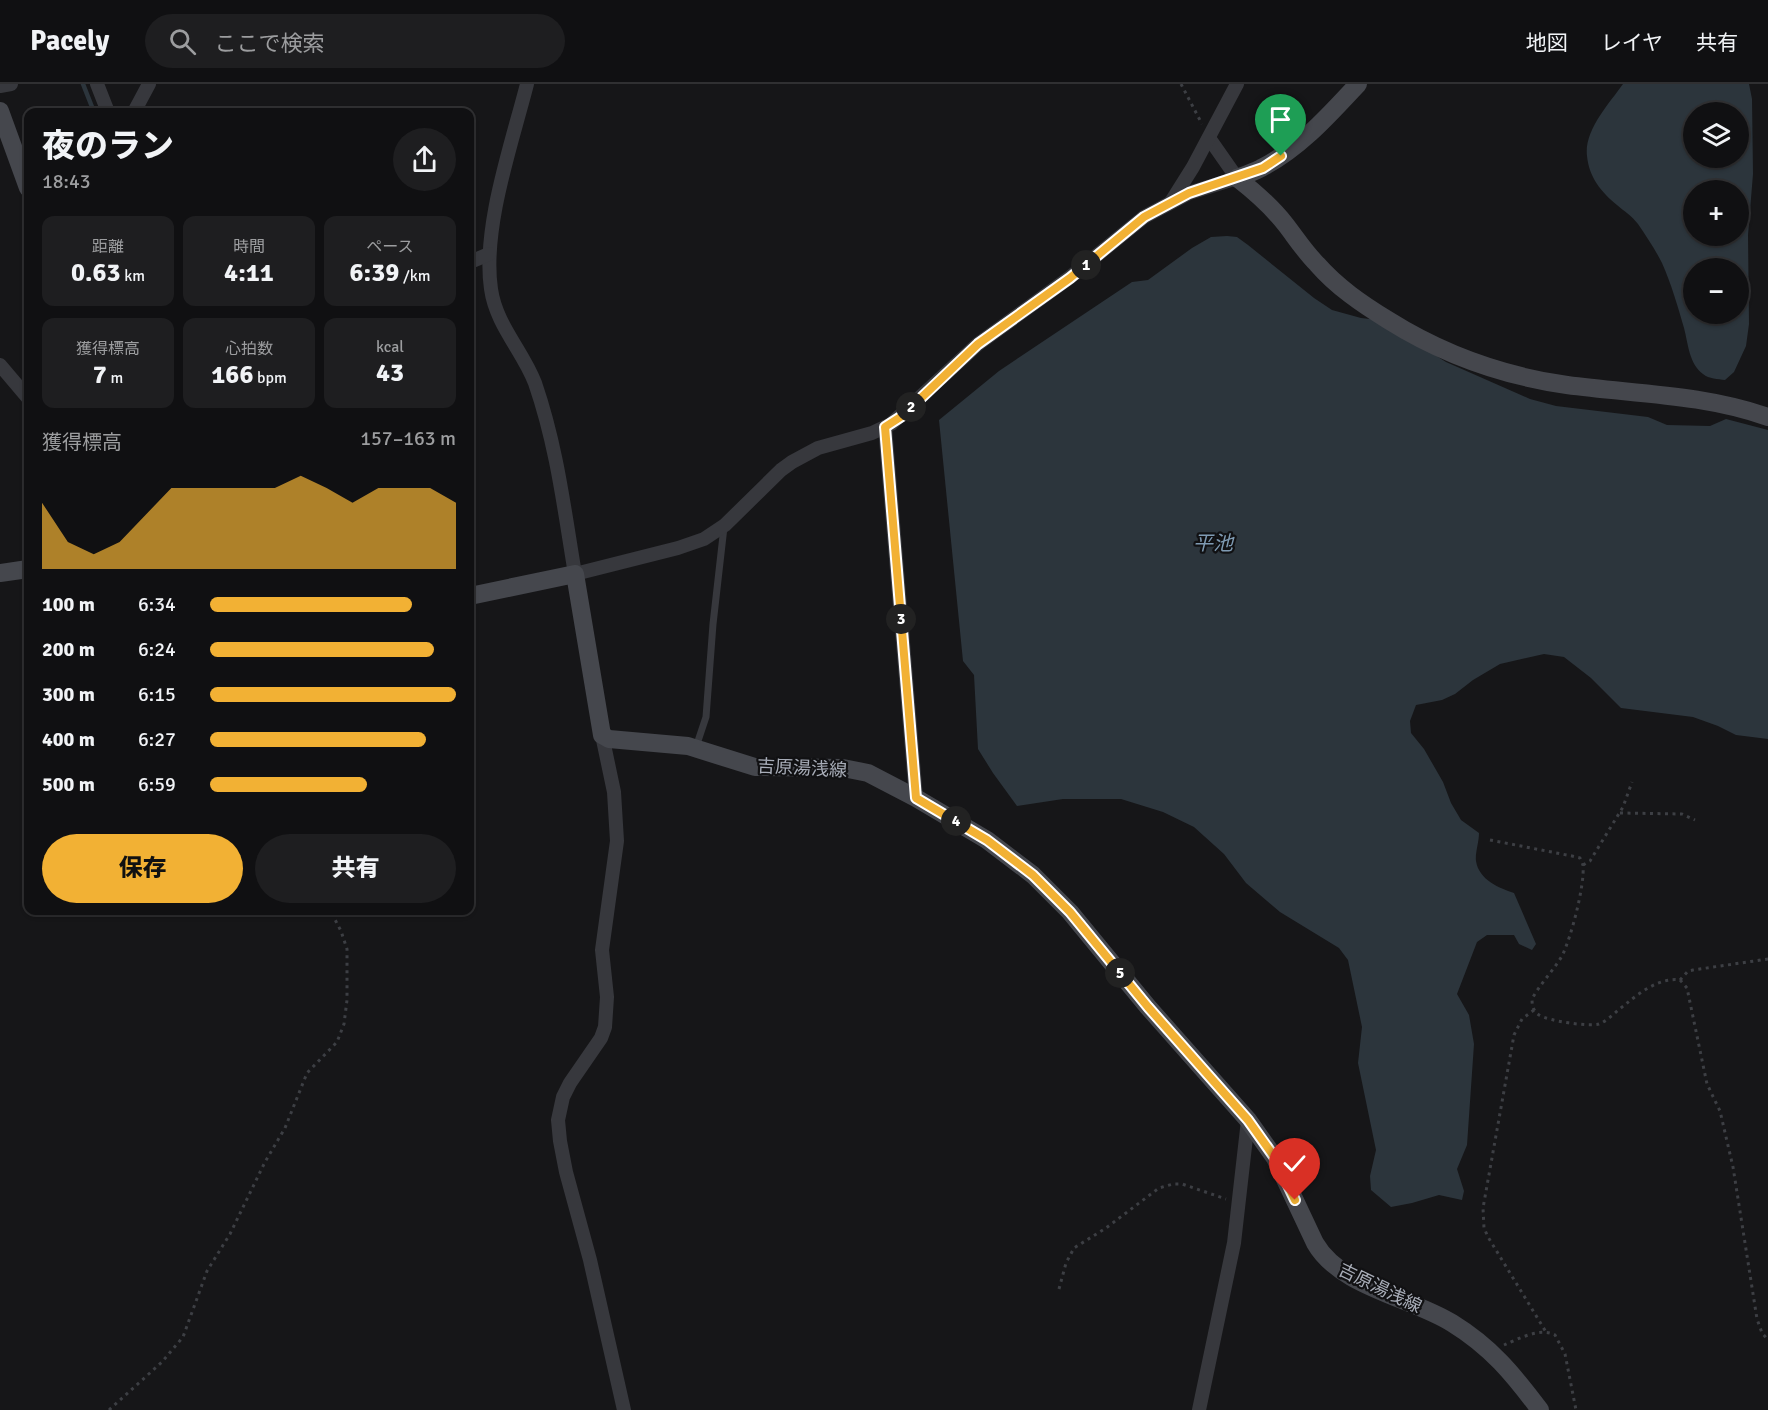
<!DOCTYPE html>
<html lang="ja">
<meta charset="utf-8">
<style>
body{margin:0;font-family:Signika,"Noto Sans JP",sans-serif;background:#1e1e20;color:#f1f3f6;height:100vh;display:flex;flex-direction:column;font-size:22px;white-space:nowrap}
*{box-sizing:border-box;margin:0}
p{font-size:20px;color:#9c9d9f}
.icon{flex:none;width:33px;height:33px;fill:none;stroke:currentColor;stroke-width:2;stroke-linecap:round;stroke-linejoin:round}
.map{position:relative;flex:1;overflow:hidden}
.details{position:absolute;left:24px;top:24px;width:450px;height:807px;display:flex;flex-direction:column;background:#101012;border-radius:12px;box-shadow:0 2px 4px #0004,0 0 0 2px #303032}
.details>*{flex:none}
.tools{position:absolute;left:1683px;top:18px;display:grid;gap:12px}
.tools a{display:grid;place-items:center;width:66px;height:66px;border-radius:50%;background:#101012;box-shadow:0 2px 4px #0004,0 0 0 2px #303032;font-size:30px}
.pin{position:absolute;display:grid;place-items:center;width:51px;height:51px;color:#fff;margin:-62px -26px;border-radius:50% 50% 50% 0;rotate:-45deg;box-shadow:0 0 6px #0007}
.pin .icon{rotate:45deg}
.km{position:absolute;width:30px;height:30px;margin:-15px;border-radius:50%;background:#222;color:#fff;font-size:16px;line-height:30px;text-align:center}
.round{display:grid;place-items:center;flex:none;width:63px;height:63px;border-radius:32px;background:#1e1e20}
.summary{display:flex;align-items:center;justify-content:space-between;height:102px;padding:0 18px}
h1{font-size:33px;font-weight:800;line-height:45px}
.stats{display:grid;grid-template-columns:repeat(3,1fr);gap:9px;height:102px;padding:6px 18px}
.stats div{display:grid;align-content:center;border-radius:12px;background:#1e1e20;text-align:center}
.stats b{font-size:26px;font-weight:800}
.stats small{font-size:16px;font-weight:400}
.stats p{font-size:16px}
.chart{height:168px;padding:12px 18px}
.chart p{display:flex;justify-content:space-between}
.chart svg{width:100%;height:108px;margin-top:6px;fill:#f2b134;opacity:.7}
.button{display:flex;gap:12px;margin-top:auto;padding:12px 18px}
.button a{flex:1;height:69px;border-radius:36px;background:#f2b134;color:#111;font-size:24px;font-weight:800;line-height:69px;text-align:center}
.button a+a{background:#1e1e20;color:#f1f3f6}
ul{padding:0 18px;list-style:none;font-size:20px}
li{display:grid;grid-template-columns:96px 72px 1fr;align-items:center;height:45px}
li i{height:15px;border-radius:8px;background:#f2b134}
header{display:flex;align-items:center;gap:36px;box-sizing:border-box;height:84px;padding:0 30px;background:#101012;border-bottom:2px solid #303032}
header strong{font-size:28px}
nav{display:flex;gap:33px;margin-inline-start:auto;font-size:21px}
.search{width:420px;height:54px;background:#1e1e20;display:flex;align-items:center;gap:15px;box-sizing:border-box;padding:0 21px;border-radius:33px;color:#9c9d9f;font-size:22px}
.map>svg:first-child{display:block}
</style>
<header>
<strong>Pacely</strong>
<div class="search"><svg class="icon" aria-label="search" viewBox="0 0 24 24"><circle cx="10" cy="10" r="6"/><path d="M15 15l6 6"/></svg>ここで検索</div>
<nav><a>地図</a><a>レイヤ</a><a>共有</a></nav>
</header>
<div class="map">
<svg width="1768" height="1326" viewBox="0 0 1768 1326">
<rect width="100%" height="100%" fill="#161618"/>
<g fill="#2c353c" fill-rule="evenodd">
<path d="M1623,0H1749L1752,15L1753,90L1748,151L1749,240L1746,262L1734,288L1725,296C1718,295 1709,295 1703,290C1689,280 1688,259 1684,244C1678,223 1671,199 1662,179C1655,165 1646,152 1638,140C1632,132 1624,127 1617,121C1601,108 1589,93 1587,72C1584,46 1609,20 1623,0ZM1694,28H1738V74H1694ZM1694,106H1738V152H1694ZM1694,184H1738V230H1694Z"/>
<path d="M1227,152L1237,153L1248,161L1314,214L1332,226L1361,234L1379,236L1446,278L1530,315L1556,322L1648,333L1667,341L1710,342L1726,335L1768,346V655L1736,651L1718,642L1693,633L1621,624L1591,594L1564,573L1544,570L1500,580L1473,596L1455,610L1442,616L1416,621L1410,637L1411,649L1424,665L1443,698L1451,719L1461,736L1479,749C1479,758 1475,769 1476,777C1479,796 1499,804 1514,809L1536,860L1532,866L1519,860L1514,851H1487L1477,858L1457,910L1469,931L1474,960L1467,1061L1457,1085L1464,1107L1462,1116L1439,1111L1412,1119L1391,1123L1371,1106L1370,1092L1376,1066L1358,979L1362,943L1348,876L1339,864L1280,828L1246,799L1224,770L1194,743L1163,728L1121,715H1063L1017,722L993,689L978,665L974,591L963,577L939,336L999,287L1132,198L1148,196L1192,164L1211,153Z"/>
</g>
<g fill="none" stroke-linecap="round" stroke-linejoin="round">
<path stroke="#2c353c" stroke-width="4.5" d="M83,0L94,28"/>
<g stroke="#3d3f44" stroke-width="3" stroke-dasharray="3 4.5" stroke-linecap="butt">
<path d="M1181,0L1202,40"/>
<path d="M1620,729L1682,730L1695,736"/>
<path d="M1490,756L1572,772L1580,774L1583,781C1585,801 1571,854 1562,872C1553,887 1540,900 1532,915C1532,921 1533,927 1539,931C1548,937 1589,943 1599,940C1609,936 1617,926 1626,920C1640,908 1661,893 1680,896L1687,904L1707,1000L1720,1027L1733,1083L1757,1235L1762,1249L1768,1256"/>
<path d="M1583,781L1590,777L1623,723L1632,698"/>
<path d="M1680,896L1688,887L1693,886L1768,875"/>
<path d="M1534,926L1522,935L1514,951L1483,1124L1484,1144L1488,1153L1546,1248"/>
<path d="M1059,1205L1066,1179L1074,1164L1106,1144L1159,1104L1173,1100H1182L1226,1115"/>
<path d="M1504,1261C1518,1255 1540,1243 1555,1251L1565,1270L1576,1326"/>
<path d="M109,1326L162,1278L183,1253L207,1187L230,1150L265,1078L285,1044L307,989L337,958L344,940L347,916V865L341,847L330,826"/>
</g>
<path stroke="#37383d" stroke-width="7" d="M696,663L706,633L713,540L724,443"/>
<g stroke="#37383d" stroke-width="14">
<path d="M97,0L108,28"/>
<path d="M527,0C512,59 482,144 491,205C496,241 523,267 535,299C557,363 564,424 575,490L678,464L704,455L725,441L781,386L792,378L818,364L872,349L891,340L978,260L1069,194L1144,133L1189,109L1237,94L1209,54"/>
<path d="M0,2L11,0"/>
<path d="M134,28L149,0"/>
<path d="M1171,118L1193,83L1237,0"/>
<path d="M470,178L489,170"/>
<path d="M0,281L28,314"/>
<path d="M885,343L916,714"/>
<path d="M602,651L614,708L617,757L602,866L607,913L605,943L601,954L570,999L563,1013L558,1036L560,1057L566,1088L590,1176L624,1326"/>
<path d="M1199,1326L1234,1159L1248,1036"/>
</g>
<g stroke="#45474d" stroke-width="18">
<path d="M0,27L28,104"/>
<path d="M1237,94C1255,108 1272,123 1286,141C1296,154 1305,168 1317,180C1337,203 1362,220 1388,236C1442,270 1504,292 1567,301C1634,310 1703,310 1768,333"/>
<path d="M1237,94C1246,90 1255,88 1263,83C1300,64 1330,30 1358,0"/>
<path d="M0,489L28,485"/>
<path d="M470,512L575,490L602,651L609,655L688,662L755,683L843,684L868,689L916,714L987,756L1033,791L1070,828L1148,923L1248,1036L1275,1074L1315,1159C1340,1203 1410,1213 1452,1239C1491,1263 1513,1290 1540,1326"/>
</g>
</g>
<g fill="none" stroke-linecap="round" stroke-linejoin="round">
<g stroke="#fff" stroke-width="12">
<path id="route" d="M1281,72L1263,84L1189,109L1144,133L1070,194L978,260L902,332L885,343L916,714L987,756L1033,791L1070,828L1148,923L1248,1036L1275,1074L1295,1116"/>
</g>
<use href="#route" stroke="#f2b134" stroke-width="8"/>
</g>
<g text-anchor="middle" stroke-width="4.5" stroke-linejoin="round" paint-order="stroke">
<g font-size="18" fill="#a8adb8" stroke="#111113">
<text transform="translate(802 684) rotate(3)" y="6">吉原湯浅線</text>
<text transform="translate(1380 1204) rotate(26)" y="6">吉原湯浅線</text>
</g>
<g font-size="20" font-style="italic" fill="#7f9bb3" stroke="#111113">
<text x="1213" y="466">平池</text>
</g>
</g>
</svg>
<div class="tools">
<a><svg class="icon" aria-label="layers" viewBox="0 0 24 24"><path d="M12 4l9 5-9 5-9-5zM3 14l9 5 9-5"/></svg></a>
<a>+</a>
<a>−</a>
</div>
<div class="pin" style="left:1281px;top:72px;background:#1e9e55"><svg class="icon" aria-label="arrive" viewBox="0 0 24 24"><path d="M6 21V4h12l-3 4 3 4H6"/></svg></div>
<div class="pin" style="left:1295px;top:1116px;background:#d93025"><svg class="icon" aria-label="check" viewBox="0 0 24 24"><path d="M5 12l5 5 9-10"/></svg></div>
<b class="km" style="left:1086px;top:181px">1</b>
<b class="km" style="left:911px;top:323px">2</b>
<b class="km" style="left:901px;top:535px">3</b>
<b class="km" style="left:956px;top:737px">4</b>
<b class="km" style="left:1120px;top:889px">5</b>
<section class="details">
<div class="summary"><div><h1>夜のラン</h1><p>18:43</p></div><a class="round"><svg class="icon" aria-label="share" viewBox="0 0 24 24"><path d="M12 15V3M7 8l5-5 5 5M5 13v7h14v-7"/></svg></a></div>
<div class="stats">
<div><p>距離</p><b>0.63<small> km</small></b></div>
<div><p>時間</p><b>4:11</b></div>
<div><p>ペース</p><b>6:39<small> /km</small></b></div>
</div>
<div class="stats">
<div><p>獲得標高</p><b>7<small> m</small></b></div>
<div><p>心拍数</p><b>166<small> bpm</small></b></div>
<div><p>kcal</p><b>43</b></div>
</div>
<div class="chart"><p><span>獲得標高</span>157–163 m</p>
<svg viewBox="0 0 160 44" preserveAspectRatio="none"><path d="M0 44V17L10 33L20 38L30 33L40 22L50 11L60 11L70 11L80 11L90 11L100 6L110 11L120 17L130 11L140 11L150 11L160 17V44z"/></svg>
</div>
<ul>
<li><b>100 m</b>6:34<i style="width:82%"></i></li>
<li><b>200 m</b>6:24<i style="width:91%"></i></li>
<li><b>300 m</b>6:15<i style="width:100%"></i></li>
<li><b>400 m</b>6:27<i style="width:88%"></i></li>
<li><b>500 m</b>6:59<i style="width:64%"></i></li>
</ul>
<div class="button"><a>保存</a><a>共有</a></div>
</section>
</div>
